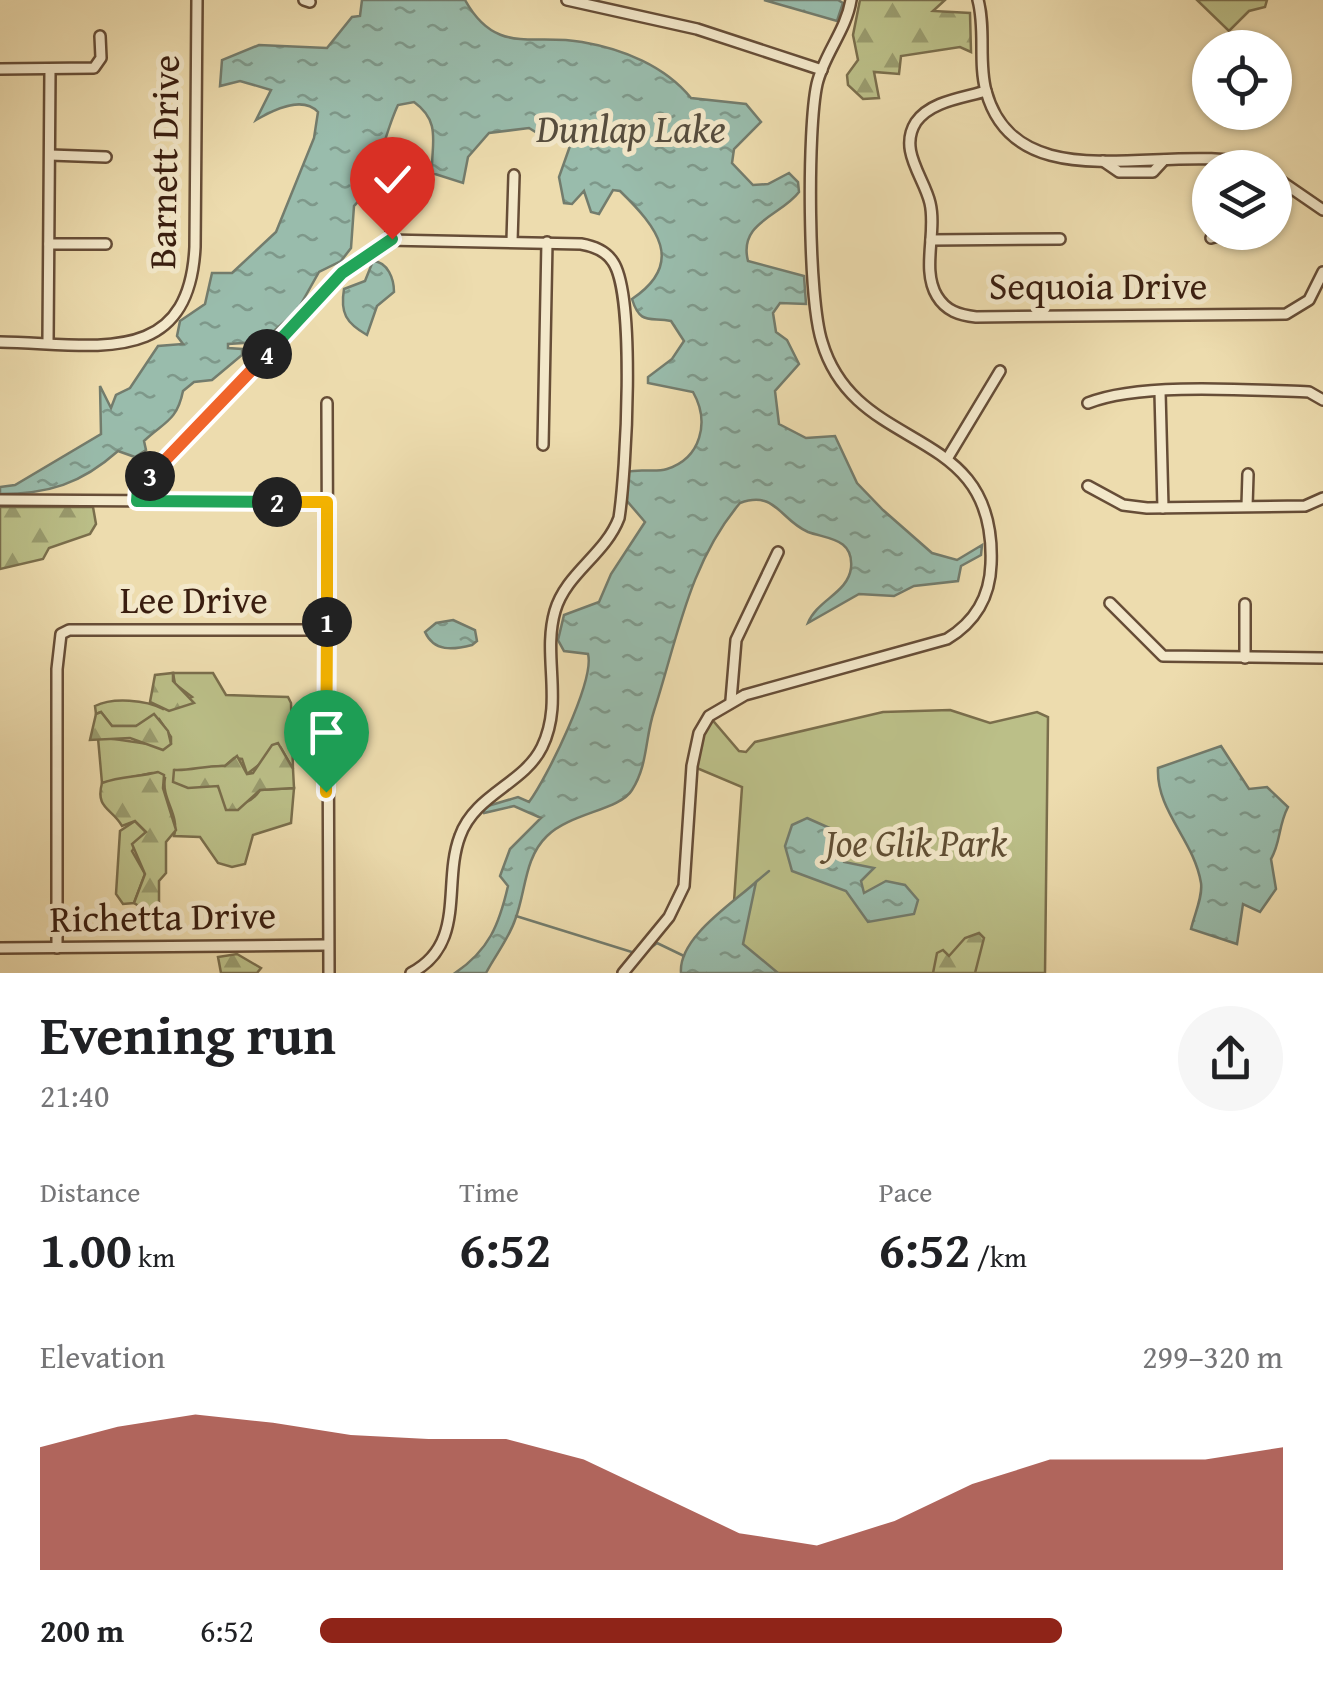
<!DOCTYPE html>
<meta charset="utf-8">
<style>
body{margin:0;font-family:"Gentium Book Plus",serif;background:#f6f6f6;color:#202124;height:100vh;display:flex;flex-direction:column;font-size:38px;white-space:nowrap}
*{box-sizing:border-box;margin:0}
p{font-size:32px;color:#757577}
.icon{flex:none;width:55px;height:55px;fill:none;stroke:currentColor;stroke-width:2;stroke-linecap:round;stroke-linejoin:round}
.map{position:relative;height:973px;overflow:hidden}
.panel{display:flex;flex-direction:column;background:#fff;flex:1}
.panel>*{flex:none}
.tools{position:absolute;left:1192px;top:30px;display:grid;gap:20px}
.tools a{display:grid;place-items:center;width:100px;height:100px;border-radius:50%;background:#fff;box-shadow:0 2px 8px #0004;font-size:50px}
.pin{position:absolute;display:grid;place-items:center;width:85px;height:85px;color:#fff;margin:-102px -42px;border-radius:50% 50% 50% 0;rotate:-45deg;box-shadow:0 0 10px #0007}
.pin .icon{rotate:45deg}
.km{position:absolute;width:50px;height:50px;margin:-25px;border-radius:50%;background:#222;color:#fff;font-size:28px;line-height:50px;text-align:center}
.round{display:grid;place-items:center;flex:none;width:105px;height:105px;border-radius:52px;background:#f6f6f6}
.headline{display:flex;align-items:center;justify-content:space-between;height:170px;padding:0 40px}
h1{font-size:55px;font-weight:700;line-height:75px}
.stats{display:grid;grid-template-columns:repeat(3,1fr);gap:15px;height:170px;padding:10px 40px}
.stats div{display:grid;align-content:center}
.stats b{font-size:50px;font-weight:700}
.stats small{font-size:28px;font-weight:400}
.stats p{font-size:28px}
.chart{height:280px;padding:20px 40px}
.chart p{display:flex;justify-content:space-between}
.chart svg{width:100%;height:180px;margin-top:10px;fill:#8f2418;opacity:.7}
ul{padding:0 40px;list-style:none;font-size:32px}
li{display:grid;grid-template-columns:160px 120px 1fr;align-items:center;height:75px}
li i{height:25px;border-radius:12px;background:#8f2418}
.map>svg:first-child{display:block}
</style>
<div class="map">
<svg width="1323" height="973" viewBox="0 0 1323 973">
<defs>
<pattern id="forest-firs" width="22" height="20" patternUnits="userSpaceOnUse" patternTransform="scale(2.5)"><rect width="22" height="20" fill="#bbbf88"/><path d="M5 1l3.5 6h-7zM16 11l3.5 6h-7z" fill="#999b6e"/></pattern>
<pattern id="water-ripples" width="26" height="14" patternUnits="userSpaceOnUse" patternTransform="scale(2.5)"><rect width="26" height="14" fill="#99bcac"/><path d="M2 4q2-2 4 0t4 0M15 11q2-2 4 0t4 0" fill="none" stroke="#7e988a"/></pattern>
</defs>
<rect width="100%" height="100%" fill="#eddcae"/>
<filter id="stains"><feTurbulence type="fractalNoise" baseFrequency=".002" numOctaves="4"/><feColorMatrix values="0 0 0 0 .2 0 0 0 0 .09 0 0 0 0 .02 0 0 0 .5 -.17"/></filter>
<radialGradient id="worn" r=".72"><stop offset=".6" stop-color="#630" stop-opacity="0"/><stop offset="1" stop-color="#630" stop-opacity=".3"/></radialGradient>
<g fill="#bbbf88" stroke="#7a6e4c" stroke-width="2.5">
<path d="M1197,0H1267L1265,7L1249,11L1229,31Z"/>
<path d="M173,673H213L226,695L288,697L291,703L293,769L281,748L247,774L242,759L234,758L225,766C206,765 192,774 174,770L218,786L226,804C242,804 251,804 260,790L294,788L291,823L253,835L245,864L232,867L218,863L200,837L174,836C180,814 161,799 165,778L152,773L102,783L98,738C122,738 153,748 171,743V737L159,719L136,726H112L101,712L96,714L95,706C113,697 146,700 163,709L192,697L175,684Z"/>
<path d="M950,710L990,723L1037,712L1048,717L1045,973H729L742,787L692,766L709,716L739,751L746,752L755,742L883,712Z"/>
<path d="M135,821L146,832L132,851L145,874L134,903L123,904L116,894L120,831Z"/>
</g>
<g fill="url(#forest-firs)" stroke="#7a6e4c" stroke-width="2.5">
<path d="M860,0H945L933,11L970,13L971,52L960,47L901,56L899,74L874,72L879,98L863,99L848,85L847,75L858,60L853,35Z"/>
<path d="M0,507H93L96,524L90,534L49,548L43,559L0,569Z"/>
<path d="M173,673V681L194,703L169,711L150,702L155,675Z"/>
<path d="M101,712L112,726H136L154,714L168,731L171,744L163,750L130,738L90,740L96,714Z"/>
<path d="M278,743L293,769L294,788L260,790L238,810H226L218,786L188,788L173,782L174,770C191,771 206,765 225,766L237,756L247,774L253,773L272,745Z"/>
<path d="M158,772L164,775L163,788L176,830L166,842V873L159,881V903L150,913L134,903L145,874L132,844L146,832L135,821L122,826C112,808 95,809 102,783C120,776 139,777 158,772Z"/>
<path d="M979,933L984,938L975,973H933L937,953L943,950L949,956L965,938Z"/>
<path d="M237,954L261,968L257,973H221L218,957Z"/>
</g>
<g fill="url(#water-ripples)" stroke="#737c6d" stroke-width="2.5">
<path d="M362,0H465C496,56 532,33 582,42C623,49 665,66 691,98L746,104L761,122L734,149L732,163L753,185L768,184L789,173L798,182L799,192C781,216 738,222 748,261L804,276L806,304L780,303L773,313L776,332L787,340L799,364L775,391L779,424L806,438L835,436L857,483L883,510L932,553L957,560L982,545L981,555L961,566L958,581L914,586L894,596L859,594L808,623C817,600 848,593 851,568C854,538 827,539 808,532C780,520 776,490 740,503C689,563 677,640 654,711C645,738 648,765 632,790C620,810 570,813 547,836C524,858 526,892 515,920C509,938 495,956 486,973H455C489,950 499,925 508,886L500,876L510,849L541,818L514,806L484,813L481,808L518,797L529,802C547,778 595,680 588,654L564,651L558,640L564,615L599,602L611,574L645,522L627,501V472C640,468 654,473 667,469C701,458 710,422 693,392L648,383V377L672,359L684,341L671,321C649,317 640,325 632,299C686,263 657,227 620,191L613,190L599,214L591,212L584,191L572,204L564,203L559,177L570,146L564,140L550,141L529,128L489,133L468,157L463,183L432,173C431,144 442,122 414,102L398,105C383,136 377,184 354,206L351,248L341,261L319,272L297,311L261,342L228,344V348L242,349V355L212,380L194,382L183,391C177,421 164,422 144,441L146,450L135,457L118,451C81,484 48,494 0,494V487L15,485L101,434L100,386L111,408L116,395L130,388L158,346L183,344L177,336L180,321L205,304L212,273H232L276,232L314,138L318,112C302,95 273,110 256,120L271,90L240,81L220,86L222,60L259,45L327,48L352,17L360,16Z"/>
<path d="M764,0H838L843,3L837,21Z"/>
<path d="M373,261C388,262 394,279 394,292L377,306L367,335C346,323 340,313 344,289L365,281Z"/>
<path d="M453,620L475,630L477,641L472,645C453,650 434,652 425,632L436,623Z"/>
<path d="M1221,746L1249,789L1267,787L1288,807C1278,826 1281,842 1271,859L1276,889L1260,912L1243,904L1237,944L1191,929C1194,915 1203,897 1201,883C1194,840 1156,811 1158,768Z"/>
<path d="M807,818L834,830L844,862L874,868L861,881L864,893L886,881L905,885L918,900L914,914L868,922L846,891L792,871L785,846L792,825Z"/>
<path d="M756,882L743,944L778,973H681C678,938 733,903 756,882Z"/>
</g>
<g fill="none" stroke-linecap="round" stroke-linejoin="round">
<g stroke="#737c6d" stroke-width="2.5">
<path d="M756,882L769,871"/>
<path d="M516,916L635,953"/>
<path d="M643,954L657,943L684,956"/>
</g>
<g stroke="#664d37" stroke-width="14">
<g id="minor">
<path d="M304,0L310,2"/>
<path d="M567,0L697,29L822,70"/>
<path d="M978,0C986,30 978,62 986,91C1018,209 1182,135 1260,168"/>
<path d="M0,69L94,68L101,58L100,36"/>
<path d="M986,91C963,98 931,101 916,122C898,150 924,177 930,203C937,232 921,270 937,296C946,311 959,315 976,317L1286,314L1309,300L1323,272"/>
<path d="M50,155L106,157"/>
<path d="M1103,161L1119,172H1153L1164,160"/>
<path d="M1275,177L1323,210"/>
<path d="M1211,238L1233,232"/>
<path d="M391,239V216L407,149"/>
<path d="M931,240L1060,239"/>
<path d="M512,241L514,175"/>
<path d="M49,244H106"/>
<path d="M0,342C91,343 189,371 195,247L197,0"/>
<path d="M48,342L50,70"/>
<path d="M1160,392L1163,508"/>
<path d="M327,403L329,973"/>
<path d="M1088,403C1139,382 1252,390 1309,392L1323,400"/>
<path d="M543,445L547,242"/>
<path d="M947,459L1000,371"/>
<path d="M1088,486L1123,505L1147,508L1305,506L1323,498"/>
<path d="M0,500L327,502"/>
<path d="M137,501L140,485L342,273L387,240L581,244C593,246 606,251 613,262C636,296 626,473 619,518C605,555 566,573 555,611C542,656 564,702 542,747C524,784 475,794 460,836C442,883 467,944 411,973"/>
<path d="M1247,506L1248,474"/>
<path d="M1110,603L1163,656L1323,658"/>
<path d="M1245,604V658"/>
<path d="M731,700L736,640L778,552"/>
<path d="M0,948L326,945"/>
<path d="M57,948V669L61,634L69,630H327"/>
<path d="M623,973L669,917L684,886L692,766L699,733L709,716L745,695L947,639C975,622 990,597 991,564C997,421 856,457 822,342C808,299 807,129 817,84C824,54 846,31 851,0"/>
</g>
</g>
<use href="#minor" stroke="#f3e8ca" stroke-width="9"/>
</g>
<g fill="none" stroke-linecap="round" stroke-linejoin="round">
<g stroke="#fff" stroke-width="20">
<path id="split-1" d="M326,792L327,622"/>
</g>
<g stroke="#fff" stroke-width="20">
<path id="split-2" d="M277,502H327V622"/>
</g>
<g stroke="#fff" stroke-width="20">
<path id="split-3" d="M150,476L138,488L137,501L277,502"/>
</g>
<g stroke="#fff" stroke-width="20">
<path id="split-4" d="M150,476L267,354"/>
</g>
<g stroke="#fff" stroke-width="20">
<path id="split-5" d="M267,354L342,273L392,239"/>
</g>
<use href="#split-1" stroke="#f5b400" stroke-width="12"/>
<use href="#split-2" stroke="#f5b400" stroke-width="12"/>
<use href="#split-3" stroke="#22a559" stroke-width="12"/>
<use href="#split-4" stroke="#f0652b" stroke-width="12"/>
<use href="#split-5" stroke="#22a559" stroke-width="12"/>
</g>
<g text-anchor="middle" stroke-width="10" stroke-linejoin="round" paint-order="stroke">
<g font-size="38" fill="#391d0f" stroke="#f3e8ca">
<text transform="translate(164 162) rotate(-89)" y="13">Barnett Drive</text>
<text x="1098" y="299">Sequoia Drive</text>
<text x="194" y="613">Lee Drive</text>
<text transform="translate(163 917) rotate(-1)" y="13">Richetta Drive</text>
</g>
<g font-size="38" font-style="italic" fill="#604e33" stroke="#f3e8ca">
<text x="916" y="856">Joe Glik Park</text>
</g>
<g font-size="40" font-style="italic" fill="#564d3e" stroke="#f3e8ca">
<text x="631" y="142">Dunlap Lake</text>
</g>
</g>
<rect width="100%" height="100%" filter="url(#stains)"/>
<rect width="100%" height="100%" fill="url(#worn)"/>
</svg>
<div class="tools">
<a><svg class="icon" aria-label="locate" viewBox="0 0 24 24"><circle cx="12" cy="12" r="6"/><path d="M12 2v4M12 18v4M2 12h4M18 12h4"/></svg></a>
<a><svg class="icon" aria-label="layers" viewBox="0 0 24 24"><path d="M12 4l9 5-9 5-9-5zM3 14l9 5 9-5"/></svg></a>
</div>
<div class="pin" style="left:326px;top:792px;background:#1e9e55"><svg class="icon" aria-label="arrive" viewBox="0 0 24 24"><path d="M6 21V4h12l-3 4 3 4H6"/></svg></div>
<div class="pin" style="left:392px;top:239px;background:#d93025"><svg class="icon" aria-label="check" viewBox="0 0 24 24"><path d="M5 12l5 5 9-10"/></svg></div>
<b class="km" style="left:327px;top:622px">1</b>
<b class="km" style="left:277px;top:502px">2</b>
<b class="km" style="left:150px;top:476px">3</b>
<b class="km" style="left:267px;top:354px">4</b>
</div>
<section class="panel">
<div class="headline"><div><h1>Evening run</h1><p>21:40</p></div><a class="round"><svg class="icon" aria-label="share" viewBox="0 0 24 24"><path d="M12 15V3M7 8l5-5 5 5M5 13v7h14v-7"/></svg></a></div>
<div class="stats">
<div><p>Distance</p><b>1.00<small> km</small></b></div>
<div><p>Time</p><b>6:52</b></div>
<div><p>Pace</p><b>6:52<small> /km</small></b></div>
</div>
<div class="chart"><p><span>Elevation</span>299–320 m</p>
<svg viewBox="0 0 160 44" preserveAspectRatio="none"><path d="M0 44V14L10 9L20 6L30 8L40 11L50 12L60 12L70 17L80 26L90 35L100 38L110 32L120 23L130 17L140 17L150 17L160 14V44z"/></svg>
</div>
<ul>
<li><b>200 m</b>6:52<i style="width:77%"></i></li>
</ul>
</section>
